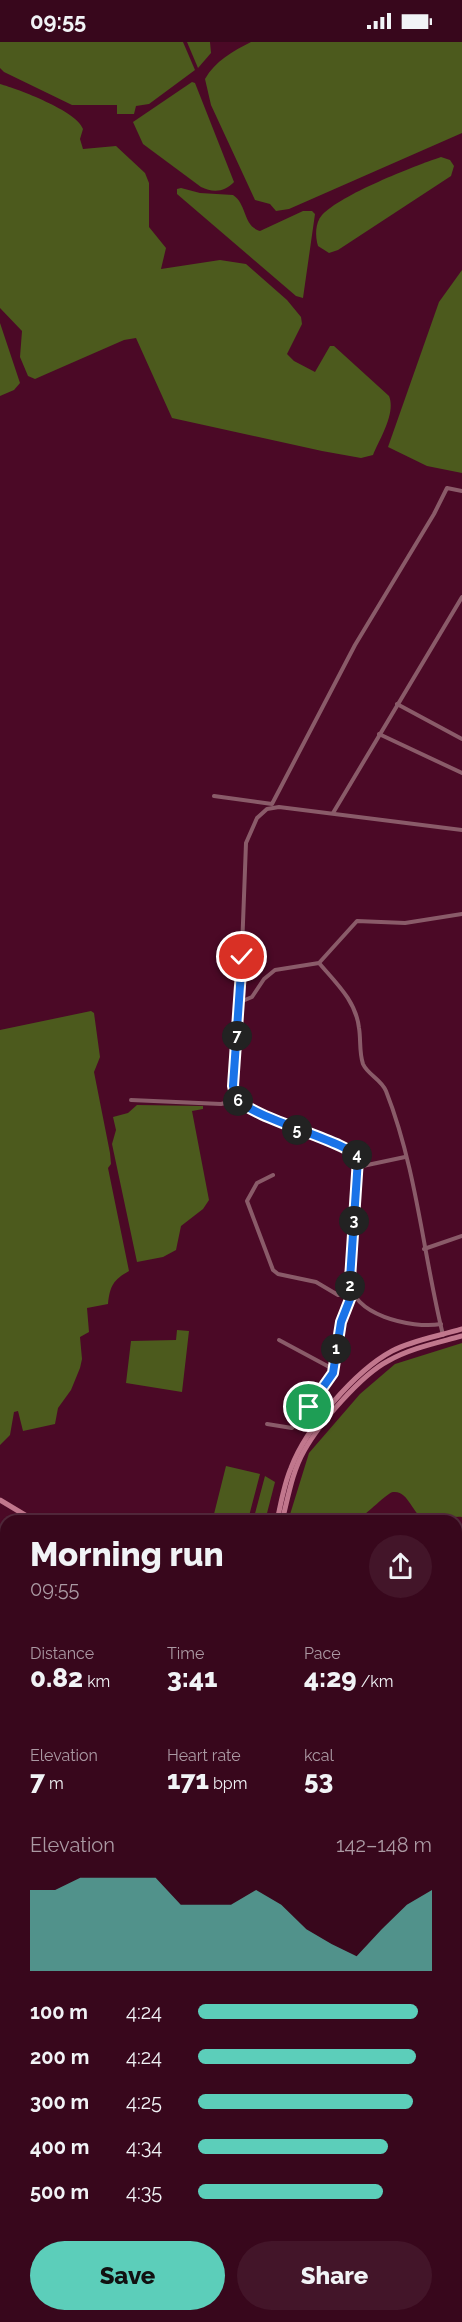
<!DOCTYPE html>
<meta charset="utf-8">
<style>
body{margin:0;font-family:Raleway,sans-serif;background:#431529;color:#f1f3f6;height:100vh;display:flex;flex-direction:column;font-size:22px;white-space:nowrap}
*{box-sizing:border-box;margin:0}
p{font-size:20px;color:#ab99a3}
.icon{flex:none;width:33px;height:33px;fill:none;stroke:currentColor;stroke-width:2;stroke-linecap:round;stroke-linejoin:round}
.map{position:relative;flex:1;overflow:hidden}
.details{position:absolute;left:0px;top:1473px;width:462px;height:807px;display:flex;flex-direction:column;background:#38071c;border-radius:18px 18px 0 0;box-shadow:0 2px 4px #0004,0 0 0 2px #52283b}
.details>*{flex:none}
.pin{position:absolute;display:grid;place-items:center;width:51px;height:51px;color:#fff;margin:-26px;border:3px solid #fff;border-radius:50%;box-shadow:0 2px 6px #0007}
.km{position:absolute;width:30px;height:30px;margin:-15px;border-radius:50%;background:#222;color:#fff;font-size:16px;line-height:30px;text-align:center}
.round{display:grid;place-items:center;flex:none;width:63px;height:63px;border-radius:32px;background:#431529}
.head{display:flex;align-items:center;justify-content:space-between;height:102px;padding:0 30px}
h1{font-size:33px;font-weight:800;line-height:45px}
.metrics{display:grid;grid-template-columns:repeat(3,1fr);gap:9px;height:102px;padding:6px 30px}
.metrics div{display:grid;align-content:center}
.metrics b{font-size:26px;font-weight:800}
.metrics small{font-size:16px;font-weight:400}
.metrics p{font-size:16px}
.chart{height:168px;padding:12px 30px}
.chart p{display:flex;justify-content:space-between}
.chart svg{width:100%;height:108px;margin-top:6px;fill:#5cceba;opacity:.7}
.primary-button{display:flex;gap:12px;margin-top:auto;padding:12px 30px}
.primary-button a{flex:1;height:69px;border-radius:36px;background:#5cceba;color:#111;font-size:24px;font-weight:800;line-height:69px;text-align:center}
.primary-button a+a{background:#431529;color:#f1f3f6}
ul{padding:0 30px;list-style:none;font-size:20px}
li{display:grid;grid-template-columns:96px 72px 1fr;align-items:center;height:45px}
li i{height:15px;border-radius:8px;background:#5cceba}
.status{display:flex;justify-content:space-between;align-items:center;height:42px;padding:0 30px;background:#38071c;direction:ltr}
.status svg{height:16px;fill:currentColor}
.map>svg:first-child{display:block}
</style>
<div class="status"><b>09:55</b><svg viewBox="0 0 49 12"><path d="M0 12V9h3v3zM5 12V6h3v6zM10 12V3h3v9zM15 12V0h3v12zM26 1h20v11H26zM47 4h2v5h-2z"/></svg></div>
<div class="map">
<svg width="462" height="2280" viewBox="0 0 462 2280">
<rect width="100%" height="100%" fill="#4b0926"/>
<path fill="#46530b" d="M6,2206V2274H90L89,2280H0V2221Z"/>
<g fill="#4c5a1d">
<path d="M0,0H183L195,28L149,62L136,64L134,72H117V63H72L4,30L0,26Z"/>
<path d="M187,0H210L211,11L198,26Z"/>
<path d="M251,0H462V91L289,167L276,169L270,162L255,158L211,63L205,37C215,19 233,9 251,0Z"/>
<path d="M192,40L195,41L234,140C225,150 213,151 201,145L143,102L133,80Z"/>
<path d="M0,42C18,47 77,69 83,87L80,97L83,107L116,104L145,131L149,141V185L166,206L161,227L220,218L246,222L287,258L301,275L302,282L287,312L294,319L315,330L330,304H334L389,354C396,371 380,396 373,413L361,416L322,409L172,376L136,296L124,298L44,333L35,337L28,334L20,315L22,289L0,266Z"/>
<path d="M441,115L450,118L454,124L451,134L338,208L329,211L318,204C315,194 315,181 322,173C340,153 414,124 441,115Z"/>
<path d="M181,146L200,151L233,153C247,162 243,184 260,189L303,169H312L315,172L303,256L296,254L177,152V147Z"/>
<path d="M462,228V431L427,424L388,405L439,260Z"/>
<path d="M0,281L20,341L14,348L0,354Z"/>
<path d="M91,969L94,971L100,1015L94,1030L110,1111L111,1122L108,1126L129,1229C113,1238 110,1244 108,1262L87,1266L89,1290L80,1295L82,1317L80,1326L71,1348L58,1366L55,1382L23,1389L18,1369L14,1370L10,1393L0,1403V988Z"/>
<path d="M137,1063L203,1064V1067L192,1069L209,1158L203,1167L181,1184L176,1208L163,1215L137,1220L112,1102L116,1088L113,1075L128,1071Z"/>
<path d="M177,1288L189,1289L182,1350L126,1341L131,1299L176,1298Z"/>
<path d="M462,1301V1475C450,1473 437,1483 426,1478C412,1473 409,1448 393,1450C388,1450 366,1473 357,1478C345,1484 303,1479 288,1479L309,1411L360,1352L395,1322Z"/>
<path d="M226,1424L260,1432L249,1474L244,1473L238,1479L213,1476Z"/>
<path d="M265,1434L275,1440L265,1479H253Z"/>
<path d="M0,1487L6,1490V1723L0,1721Z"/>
<path d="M456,1581L462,1582V1642L456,1641Z"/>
<path d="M0,1723L6,1725V2173L0,2172Z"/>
</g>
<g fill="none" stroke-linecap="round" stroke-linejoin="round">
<g stroke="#8a5b69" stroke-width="4">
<path d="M397,662L462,697"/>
<path d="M379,692L462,731"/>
<path d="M214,754L272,762L355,603L434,472L447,446L462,449"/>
<path d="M333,771L462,555"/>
<path d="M319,921C336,941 356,959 359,986C361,998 359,1010 363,1022C368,1033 381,1037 386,1049C417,1128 423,1212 443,1293"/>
<path d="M240,960L252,955L264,937L275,928L319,921L357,879L405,881L462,872"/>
<path d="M131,1058L221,1062L237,1058"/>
<path d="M358,1125L405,1115"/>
<path d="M273,1133L257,1141L247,1159L273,1228L278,1232L316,1240L338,1253L352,1252"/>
<path d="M424,1207L462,1194"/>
<path d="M441,1282C412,1287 349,1273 350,1237L358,1121L355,1110L293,1086L242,1061L236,1056L233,1048L240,960L246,801L257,776L267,767L279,765L462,788"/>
<path d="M279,1298L333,1327"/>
<path d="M267,1382L292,1386L330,1337L341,1280L352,1253"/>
</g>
<g stroke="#c1778d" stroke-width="5">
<path d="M0,1458L35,1479"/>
<path d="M277,1479C281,1461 284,1442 291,1426C306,1386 355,1329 392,1309C413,1298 439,1294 462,1287"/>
<path d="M282,1479C288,1456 292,1430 304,1409C319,1382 361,1333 388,1319C411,1306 437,1301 462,1294"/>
<path d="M205,2280L208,2274"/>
<path d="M212,2280L215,2274"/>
</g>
</g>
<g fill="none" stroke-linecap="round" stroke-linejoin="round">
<g stroke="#fff" stroke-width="12">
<path id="route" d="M242,915L233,1044L236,1056C254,1078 353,1100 358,1117L350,1237L352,1252L341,1280L333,1331L309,1365"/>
</g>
<use href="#route" stroke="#1a73e8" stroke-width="8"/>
</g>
</svg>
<div class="pin" style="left:309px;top:1365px;background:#1e9e55"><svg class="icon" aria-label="arrive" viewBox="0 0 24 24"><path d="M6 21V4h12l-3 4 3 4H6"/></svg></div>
<div class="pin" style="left:242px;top:915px;background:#d93025"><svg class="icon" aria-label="check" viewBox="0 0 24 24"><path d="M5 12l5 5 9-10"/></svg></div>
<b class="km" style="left:336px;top:1307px">1</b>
<b class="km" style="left:350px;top:1244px">2</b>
<b class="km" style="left:354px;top:1179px">3</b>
<b class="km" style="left:357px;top:1113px">4</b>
<b class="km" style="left:297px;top:1088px">5</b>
<b class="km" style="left:238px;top:1059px">6</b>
<b class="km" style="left:237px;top:994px">7</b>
<section class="details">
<div class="head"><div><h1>Morning run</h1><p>09:55</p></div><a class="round"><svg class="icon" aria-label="share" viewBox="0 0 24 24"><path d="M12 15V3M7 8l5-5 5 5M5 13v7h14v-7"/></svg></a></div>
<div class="metrics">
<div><p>Distance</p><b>0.82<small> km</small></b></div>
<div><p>Time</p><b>3:41</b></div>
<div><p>Pace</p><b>4:29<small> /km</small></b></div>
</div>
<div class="metrics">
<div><p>Elevation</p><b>7<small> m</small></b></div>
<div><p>Heart rate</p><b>171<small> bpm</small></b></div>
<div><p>kcal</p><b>53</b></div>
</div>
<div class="chart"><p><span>Elevation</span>142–148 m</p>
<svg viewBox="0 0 160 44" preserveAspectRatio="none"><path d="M0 44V11L10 11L20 6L30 6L40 6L50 6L60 17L70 17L80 17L90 11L100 17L110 27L120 33L130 38L140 27L150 17L160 11V44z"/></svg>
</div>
<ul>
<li><b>100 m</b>4:24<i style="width:94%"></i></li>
<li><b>200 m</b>4:24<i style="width:93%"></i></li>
<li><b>300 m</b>4:25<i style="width:92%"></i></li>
<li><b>400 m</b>4:34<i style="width:81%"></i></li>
<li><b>500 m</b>4:35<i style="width:79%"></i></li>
</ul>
<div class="primary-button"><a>Save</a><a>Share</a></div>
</section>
</div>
